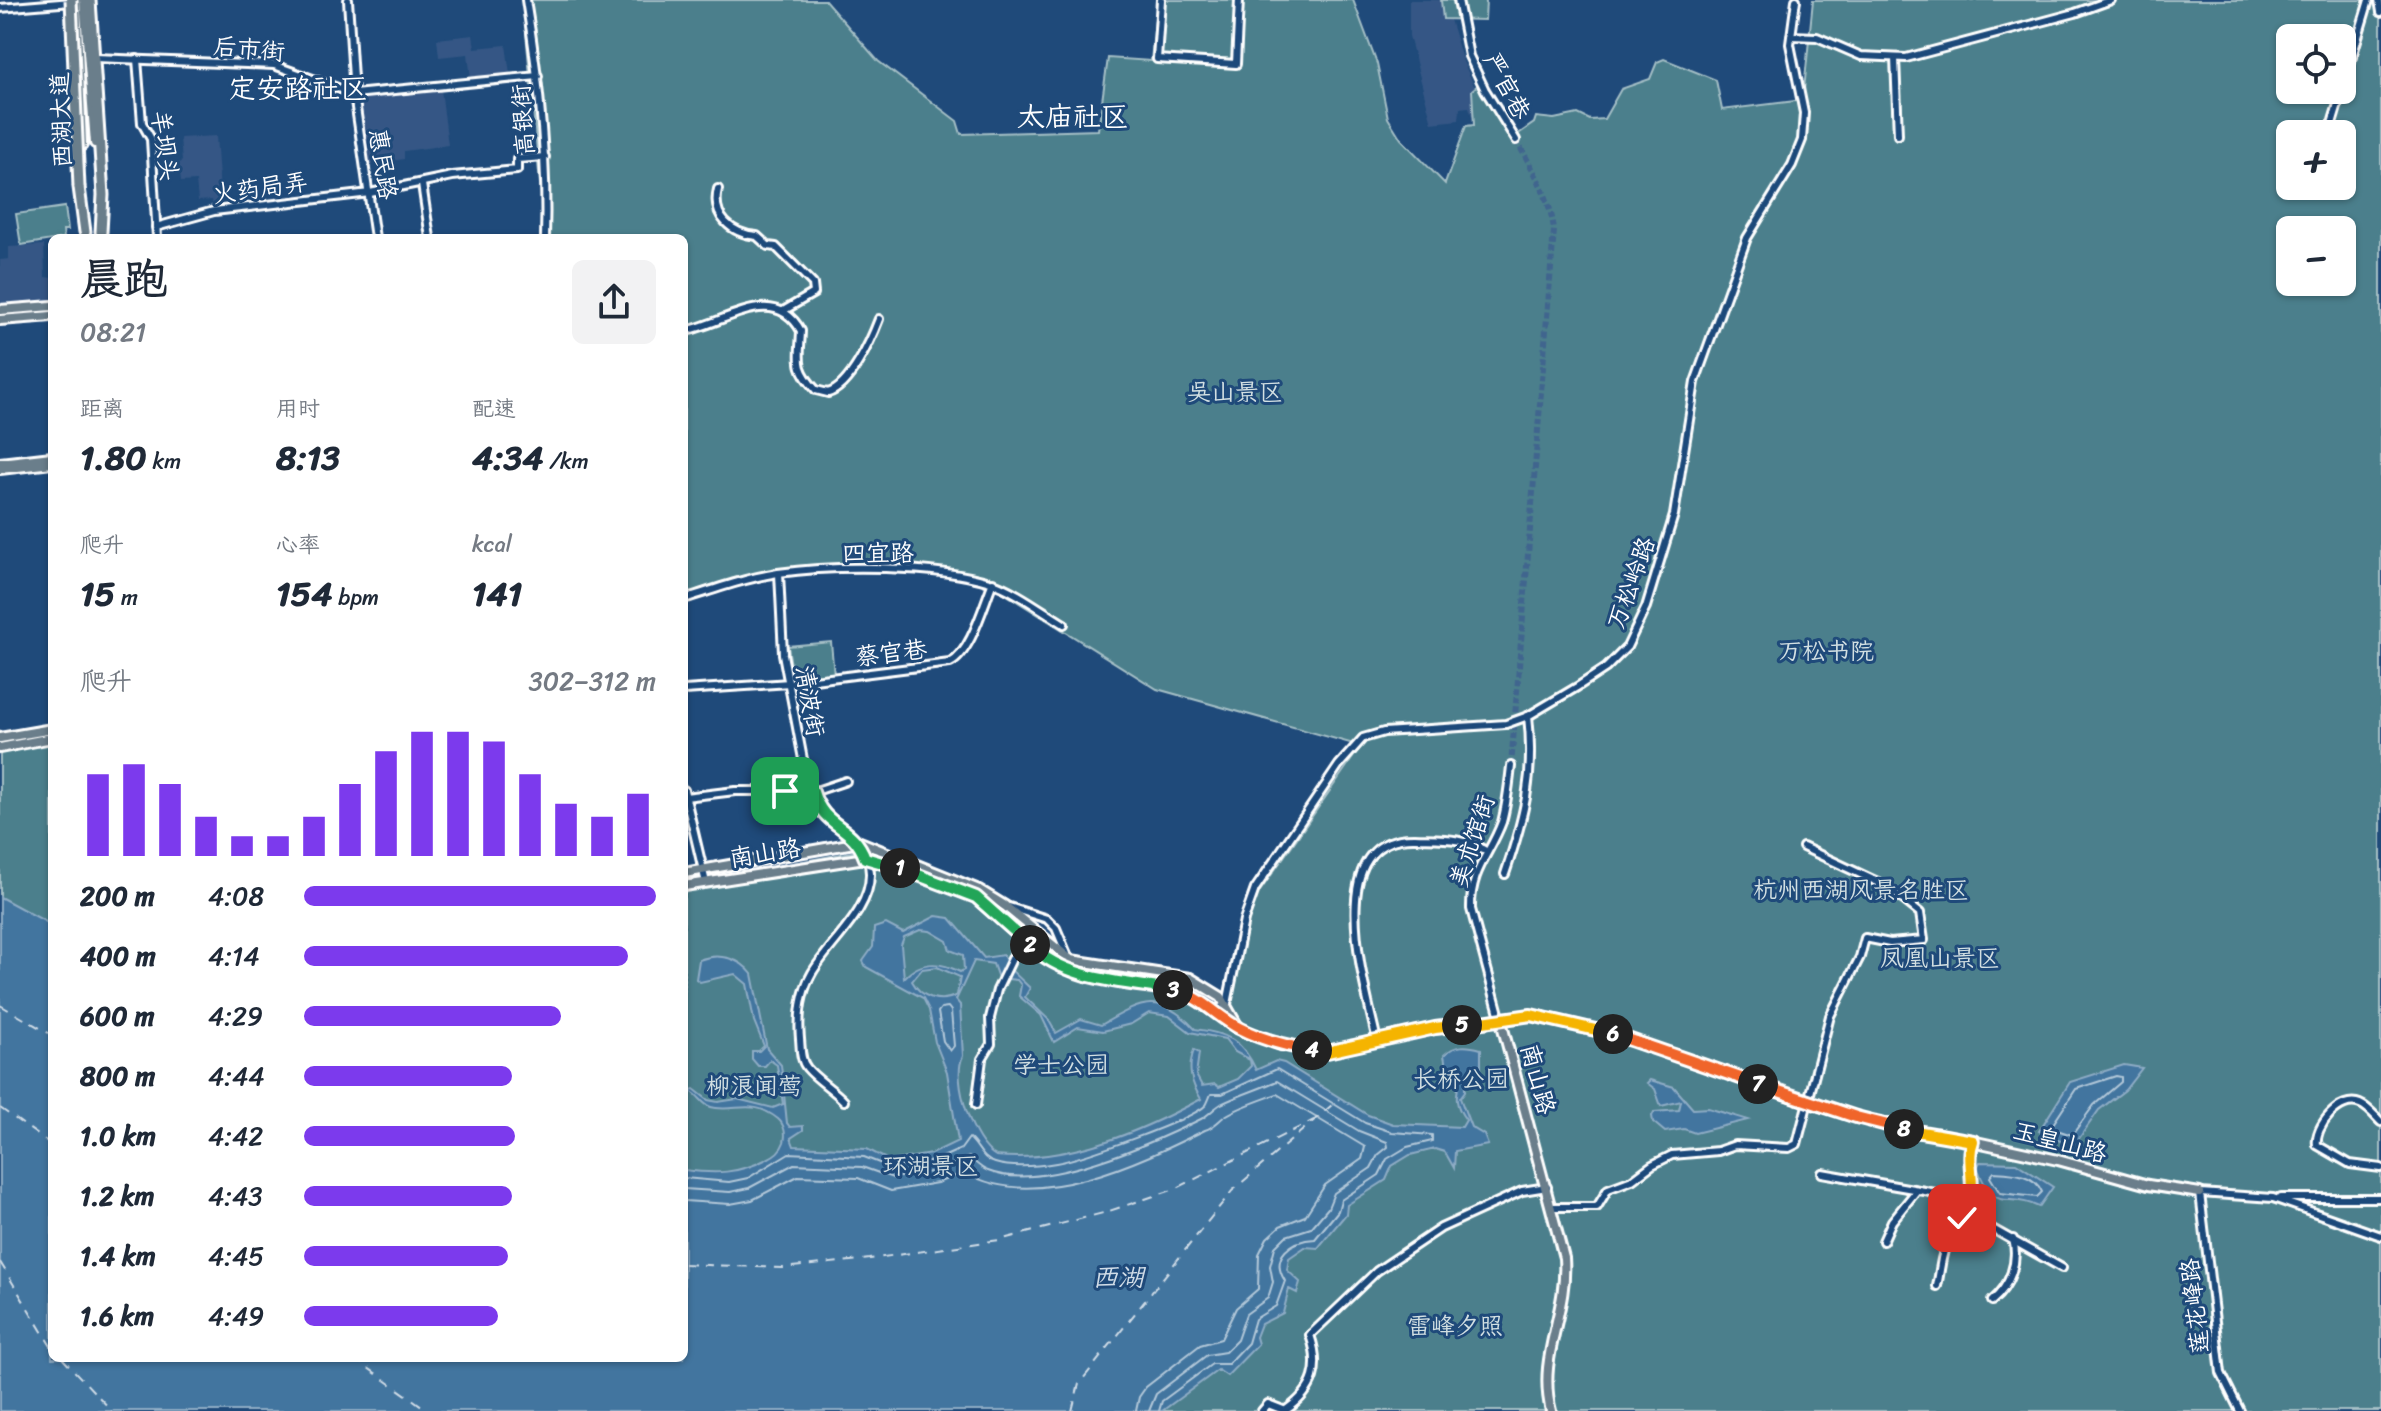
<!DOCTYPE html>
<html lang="zh">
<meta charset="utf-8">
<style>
body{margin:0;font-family:Sriracha,"LXGW WenKai TC",sans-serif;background:#f2f2f3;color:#1f2937;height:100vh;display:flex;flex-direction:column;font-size:30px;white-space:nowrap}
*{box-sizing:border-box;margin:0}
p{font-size:26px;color:#747a83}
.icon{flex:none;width:44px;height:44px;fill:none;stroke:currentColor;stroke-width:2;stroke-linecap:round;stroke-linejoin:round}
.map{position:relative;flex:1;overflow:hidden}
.details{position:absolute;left:48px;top:234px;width:640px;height:1128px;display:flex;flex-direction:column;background:#fff;border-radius:12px;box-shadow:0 2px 6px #0004}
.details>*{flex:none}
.controls{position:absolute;left:2276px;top:24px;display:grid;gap:16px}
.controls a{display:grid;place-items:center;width:80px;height:80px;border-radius:12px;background:#fff;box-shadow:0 2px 6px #0004;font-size:40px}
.pin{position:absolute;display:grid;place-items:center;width:68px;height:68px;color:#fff;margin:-34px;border-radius:16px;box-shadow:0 4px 12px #0006}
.km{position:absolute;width:40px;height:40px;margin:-20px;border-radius:50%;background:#222;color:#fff;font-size:22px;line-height:40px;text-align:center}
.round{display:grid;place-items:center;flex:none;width:84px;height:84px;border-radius:12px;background:#f2f2f3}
.overview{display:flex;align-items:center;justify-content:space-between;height:136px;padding:0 32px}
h1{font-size:44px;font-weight:700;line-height:60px}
.figures{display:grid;grid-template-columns:repeat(3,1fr);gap:12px;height:136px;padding:8px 32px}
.figures div{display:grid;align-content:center}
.figures b{font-size:34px;font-weight:700}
.figures small{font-size:22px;font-weight:400}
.figures p{font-size:22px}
.chart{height:224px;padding:16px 32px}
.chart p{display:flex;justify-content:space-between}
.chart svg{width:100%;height:144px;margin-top:8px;stroke:#7c3aed;stroke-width:6}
ul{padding:0 32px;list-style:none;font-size:26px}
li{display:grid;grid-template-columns:128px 96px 1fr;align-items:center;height:60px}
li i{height:20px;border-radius:10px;background:#7c3aed}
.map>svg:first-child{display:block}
</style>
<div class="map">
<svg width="2381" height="1411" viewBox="0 0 2381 1411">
<rect width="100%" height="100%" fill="#1f4a7a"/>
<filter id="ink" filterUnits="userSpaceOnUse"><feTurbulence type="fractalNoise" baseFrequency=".0125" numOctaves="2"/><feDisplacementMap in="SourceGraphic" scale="16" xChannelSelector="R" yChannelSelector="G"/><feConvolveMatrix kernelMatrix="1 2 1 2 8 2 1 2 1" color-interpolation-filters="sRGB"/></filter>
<g filter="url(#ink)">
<g fill="#355785">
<path d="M1409,0H1444L1462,59L1487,114L1472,117L1469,107L1460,108L1459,120L1432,123L1409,36Z"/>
<path d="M473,35L475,48L506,45L510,74L471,79L468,54L439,57L437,39Z"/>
<path d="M441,89L448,145L404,151V159L368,165L357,97Z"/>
<path d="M216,136L221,206H213L212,200L198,201L196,181L181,182L179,163L182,161L180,138Z"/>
<path d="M44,245L45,277L52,278V306L0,310V260L9,259V247Z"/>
</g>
<g fill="#4b7f8c" stroke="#a5bfc6" stroke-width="2" fill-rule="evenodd">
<path d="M523,0H825L878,61L957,121L961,134L1098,130L1108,58L1151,61L1157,0H1353L1377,64L1388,118L1401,139L1445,184L1466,126L1474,125L1472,90L1478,85L1517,135L1534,123L1536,117L1554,119L1578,114L1590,120L1604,119L1621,89L1650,79L1657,62L1664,59L1716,80L1722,110L1803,100L1813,0H2381V1411H0V743L52,734V1358H684V884L852,852L879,854L972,890L1061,961L1076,967L1185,985L1226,1019L1245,928L1256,897L1361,746L1157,689L983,580L915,569L788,573L756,576L684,599V238H545ZM2290,38H2342V90H2290ZM2290,134H2342V186H2290ZM2290,230H2342V282H2290Z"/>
<path d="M1441,0H1486L1485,20L1443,19Z"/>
<path d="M65,207L68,230H63L64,238L21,245L16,214Z"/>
<path d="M831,642L834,675L793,680L788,646Z"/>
</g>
<g fill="#42759f" stroke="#8eacc5" stroke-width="2" fill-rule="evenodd">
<path d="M0,897L52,925V1358H684V1170C716,1174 738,1174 767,1159C775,1155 781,1151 784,1142C786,1135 785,1125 778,1119C753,1099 739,1111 716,1108C703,1107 701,1097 692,1092H684L694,1089L708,1100L718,1102L737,1099L773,1108L783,1104L777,1065L770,1060L765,1066H758L752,1059V1051H759L764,1046L754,1021L747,984L735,974L700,982L696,979L699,960C718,952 740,958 752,974L767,1049L781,1065L787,1123L790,1127L803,1126V1130L791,1138L794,1146L867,1149L890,1161L931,1154L958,1141L947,1072L935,1042L929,1010L923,998L866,967L863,961L873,947L874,928L886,924L903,933L936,916L950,918L984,958L1003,955L1011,970L1030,988L1025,997L1048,1019L1056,1033L1081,1019L1101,1025C1140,1003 1159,990 1195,1029C1227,1033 1243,1040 1256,1070L1276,1061L1284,1063L1368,1115L1393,1124L1462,1127L1466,1120C1452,1102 1457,1093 1461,1074L1451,1076L1447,1073L1444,1055C1455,1044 1467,1045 1481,1049V1070L1465,1077V1091L1460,1098L1471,1127L1484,1135L1488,1145L1455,1151L1454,1168L1445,1152L1435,1149L1410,1155L1392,1166L1386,1180L1347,1205L1346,1214L1318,1248L1305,1247L1289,1258L1287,1270L1300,1282L1297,1293L1289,1289L1283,1313L1261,1324L1256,1337L1258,1344L1227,1376L1218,1370L1162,1411H0ZM920,930L930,931L947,941L950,950L963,955L964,970L960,972C938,960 920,961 904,978L901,945L904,937ZM974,961L993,964L998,978L1017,980L1021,985L1019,996L1041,1015L1054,1042L1078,1027L1103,1031L1131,1024L1149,1013L1169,1016L1190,1032L1225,1039L1235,1052L1250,1060L1251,1066L1238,1079L1219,1087L1215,1084L1202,1086L1196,1075L1199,1053L1194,1050C1187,1069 1191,1083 1201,1099C1140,1132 1067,1163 996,1156C973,1144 951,1080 963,1056L960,1005L956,1000ZM937,967L960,977L957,995C940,1004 921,998 912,981L922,969Z"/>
<path d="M2124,1065L2142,1068L2125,1090L2099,1110L2073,1147L2039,1131L2070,1082Z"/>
<path d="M1650,1080L1674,1087L1693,1109L1708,1108L1748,1120L1695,1133L1684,1129L1665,1132L1653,1122L1652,1116L1654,1112L1679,1110L1681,1101L1661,1106L1655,1089L1647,1083Z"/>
<path d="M1980,1162L2016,1163L2053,1187L2039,1207C2004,1190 1996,1217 1977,1167Z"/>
</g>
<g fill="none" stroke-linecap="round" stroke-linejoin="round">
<g stroke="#b3c8d9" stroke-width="2">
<path d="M948,1007L951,1011L954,1046L950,1051L943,1041L938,1012L941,1008Z"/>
<path d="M2116,1076L2121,1077V1082L2094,1105L2072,1135L2054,1129L2053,1124L2076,1089Z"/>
<path d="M1994,1172C2011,1173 2034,1173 2042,1192L2037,1197L2000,1193L1990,1177Z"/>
<path d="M684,1178L729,1182L748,1178L789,1153L864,1157L892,1168L934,1161L961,1149L969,1138C979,1146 981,1159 995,1163C1012,1168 1038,1166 1056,1163C1080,1159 1192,1120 1206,1105C1207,1104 1210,1096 1211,1094H1222L1277,1069L1365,1123L1392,1132L1432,1135V1141L1407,1147L1387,1159L1379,1175L1341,1200L1338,1211L1315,1239C1292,1240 1269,1256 1285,1281L1276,1306L1255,1319L1248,1343L1228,1364H1212L1162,1401L1159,1411"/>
<path d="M684,1189L730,1192L749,1188L794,1164L862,1167L893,1178L936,1171L969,1157C975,1162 980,1168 988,1171C1042,1193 1152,1143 1201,1119C1209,1115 1214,1108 1221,1104C1239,1095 1259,1089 1277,1081L1359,1131L1387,1142L1388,1147L1378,1155L1371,1168L1334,1193L1328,1208L1311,1228L1286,1236L1275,1247L1270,1266L1273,1282L1268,1298L1246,1314L1237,1340L1225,1352L1207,1355L1156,1394L1149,1411"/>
<path d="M684,1201L730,1204L752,1200L798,1176L858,1178L891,1191L937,1183L965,1172C1034,1214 1140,1162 1205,1130C1214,1127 1218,1121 1225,1116C1239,1107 1261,1100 1277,1094L1365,1147L1362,1159L1325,1185L1305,1216L1280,1226L1267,1238L1259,1254L1258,1289L1236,1308L1221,1339L1200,1345L1146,1387L1139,1397L1136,1411"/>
</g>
<g stroke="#d0dce7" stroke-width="2" stroke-dasharray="10 8" stroke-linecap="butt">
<path d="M0,1005L52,1035"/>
<path d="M0,1108L52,1145"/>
<path d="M0,1262L52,1348"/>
<path d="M684,1264L783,1268L870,1259L999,1240L1103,1213L1175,1189L1314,1120"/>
<path d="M62,1358L112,1411"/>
<path d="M354,1358L429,1411"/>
<path d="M1072,1411L1079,1384L1232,1191L1339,1099"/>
</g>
<path stroke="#41658e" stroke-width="6" stroke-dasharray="6 3" stroke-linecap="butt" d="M1511,766L1554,230C1550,196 1533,170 1516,140"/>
<g stroke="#fff" stroke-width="12">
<g id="minor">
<path d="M348,0L354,94L375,238"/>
<path d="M526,0C539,79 548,158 545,238"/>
<path d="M1161,0L1157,59L1236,64L1239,0"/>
<path d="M1458,0L1469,56L1485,90L1516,140"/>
<path d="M2379,0L2381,12"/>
<path d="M0,8L72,2"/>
<path d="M1791,36L1817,37L1861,56L1906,58L2075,13L2111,0"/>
<path d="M95,58L274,65L354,94L538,76"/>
<path d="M1895,58L1898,135"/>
<path d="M137,59L142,123L151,139L157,238"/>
<path d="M2329,134L2369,0"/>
<path d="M422,184L430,238"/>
<path d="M718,189C711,217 732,234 757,236L768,246L776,247L813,284L814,293L783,311"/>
<path d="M156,227L214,211L370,193L452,176L517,170V159L545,157"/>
<path d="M684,331C723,325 774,282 801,331C800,359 794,367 816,390L828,393C850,387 871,340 879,319"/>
<path d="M779,573L783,654L809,791L813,792C824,830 869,832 870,873C871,911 829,943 812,973C801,992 798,1017 800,1039C801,1048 800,1060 807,1068C817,1080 833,1089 844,1101"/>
<path d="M684,599C715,589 746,578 778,573C836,565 935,565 990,582C1015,590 1041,610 1064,624"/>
<path d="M684,690L790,683L950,663C971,653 984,603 993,582"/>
<path d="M684,790L706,883"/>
<path d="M813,792L846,781"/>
<path d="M685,797L735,791H809"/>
<path d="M1505,874C1524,818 1535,775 1528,716"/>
<path d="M1009,907L1047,919L1056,928L1067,954"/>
<path d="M1215,1011L1227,1004L1244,920L1255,889L1339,765L1363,738L1384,732L1506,724L1528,716L1577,687L1606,668L1627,647L1646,607L1674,515L1695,382L1747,238L1792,165L1802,140L1804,113L1790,44L1796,0"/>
<path d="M1501,1021L1471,909C1470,870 1490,855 1502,822C1507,804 1509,784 1511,766"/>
<path d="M1377,1041C1365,985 1319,836 1415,838C1441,839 1463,837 1486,851"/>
<path d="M976,1105L982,1059L991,1044L990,1018L997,990L1022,938"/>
<path d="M2381,1122C2375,1116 2368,1107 2360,1104C2340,1095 2314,1127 2317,1145L2350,1164L2381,1168"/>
<path d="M1822,1173L1970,1199"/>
<path d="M2281,1198H2381"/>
<path d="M1552,1207H1597L1608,1189L1632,1180L1652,1165L1672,1155L1718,1151L1735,1145L1789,1148L1797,1144L1830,1016L1860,957L1865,938L1890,943L1924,940L1920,913L1886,886L1803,847"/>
<path d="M1966,1214L2062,1268"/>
<path d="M1883,1241L1892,1221L1917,1190"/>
<path d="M1937,1286C1941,1269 1941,1252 1949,1237C1957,1220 1968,1210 1971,1191C1974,1175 1967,1155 1973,1141"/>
<path d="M1992,1301C2010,1286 2019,1262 2013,1239"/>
<path d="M1286,1410C1315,1390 1321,1367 1310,1335L1377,1271L1441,1228L1522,1191L1547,1187"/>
<path d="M1262,1411L1268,1404L1286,1411"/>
<path d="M2240,1411L2221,1373L2200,1193L2273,1198L2381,1236"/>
</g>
</g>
<g stroke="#fff" stroke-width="14">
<g id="major">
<path d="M76,0L82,145"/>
<path d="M84,0L95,143"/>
<path d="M0,310L52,306"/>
<path d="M0,320L52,316"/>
<path d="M0,463L52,457"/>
<path d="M0,469L52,463"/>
<path d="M0,738L52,729"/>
<path d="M0,748L52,738"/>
<path d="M684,873L860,842L979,890L1005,906L1071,960L1190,978L1221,997L1238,1027"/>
<path d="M684,886L865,858L921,874L976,897L1039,954L1072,971L1188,993L1238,1028L1281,1045L1327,1052L1435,1028L1531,1015L1617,1035L1807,1102L1895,1128L1949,1136L2058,1160L2148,1185L2200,1193"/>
<path d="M1501,1021L1564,1258C1568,1314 1537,1356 1551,1411"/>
</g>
</g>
<g stroke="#fff" stroke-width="15">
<g id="highway">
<path d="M90,0L103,195L101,232"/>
<path d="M79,187L85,232"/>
</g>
</g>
<use href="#minor" stroke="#1f4a7a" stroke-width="6"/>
<use href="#major" stroke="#6b7e8b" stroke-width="8"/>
<use href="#highway" stroke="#6b7e8b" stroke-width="9"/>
<g stroke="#fff" stroke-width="15" stroke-linecap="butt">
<path id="highway-bridge" d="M71,0L79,187"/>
</g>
<use href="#highway-bridge" stroke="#6b7e8b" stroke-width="9"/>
</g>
</g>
<g fill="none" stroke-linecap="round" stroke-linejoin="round" filter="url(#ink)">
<g stroke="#fff" stroke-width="16">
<path id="split-1" d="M785,791L813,792C824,829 853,824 865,858L900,868"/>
</g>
<g stroke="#fff" stroke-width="16">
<path id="split-2" d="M900,868L976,897L1030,945"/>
</g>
<g stroke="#fff" stroke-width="16">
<path id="split-3" d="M1030,945C1067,981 1125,982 1173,990"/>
</g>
<g stroke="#fff" stroke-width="16">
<path id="split-4" d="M1173,990C1200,995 1216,1016 1239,1028C1262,1040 1287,1046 1312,1050"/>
</g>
<g stroke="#fff" stroke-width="16">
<path id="split-5" d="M1312,1050L1327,1052L1435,1028L1462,1025"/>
</g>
<g stroke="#fff" stroke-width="16">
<path id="split-6" d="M1462,1025L1531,1015L1613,1034"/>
</g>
<g stroke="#fff" stroke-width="16">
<path id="split-7" d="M1613,1034L1758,1084"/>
</g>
<g stroke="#fff" stroke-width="16">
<path id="split-8" d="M1758,1084L1856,1117L1904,1129"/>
</g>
<g stroke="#fff" stroke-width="16">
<path id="split-9" d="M1904,1129L1973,1141C1964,1163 1982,1193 1962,1218"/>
</g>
<use href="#split-1" stroke="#22a559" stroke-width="10"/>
<use href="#split-2" stroke="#22a559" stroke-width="10"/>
<use href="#split-3" stroke="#22a559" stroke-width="10"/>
<use href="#split-4" stroke="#f0652b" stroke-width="10"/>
<use href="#split-5" stroke="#f5b400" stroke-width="10"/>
<use href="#split-6" stroke="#f5b400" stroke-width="10"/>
<use href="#split-7" stroke="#f0652b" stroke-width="10"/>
<use href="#split-8" stroke="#f0652b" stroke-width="10"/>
<use href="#split-9" stroke="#f5b400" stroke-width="10"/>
</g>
<g text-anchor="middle" stroke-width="6" stroke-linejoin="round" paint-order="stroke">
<g font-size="24" fill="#fff" stroke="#1f4a7a">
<text transform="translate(249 49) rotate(5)" y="8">后市街</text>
<text transform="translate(1507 86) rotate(62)" y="8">严官巷</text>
<text transform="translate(61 120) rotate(-92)" y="8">西湖大道</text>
<text transform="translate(523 120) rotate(-94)" y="8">高银街</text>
<text transform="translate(165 146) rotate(82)" y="8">羊坝头</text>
<text transform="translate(383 164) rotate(81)" y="8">惠民路</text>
<text transform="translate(260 188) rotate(-8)" y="8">火药局弄</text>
<text x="878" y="561">四宜路</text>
<text transform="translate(1631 583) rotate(-70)" y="8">万松岭路</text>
<text transform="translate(891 653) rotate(-7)" y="8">蔡官巷</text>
<text transform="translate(810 701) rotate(80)" y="8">清波街</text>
<text transform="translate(1472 841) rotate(-72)" y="8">美术馆街</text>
<text transform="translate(765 853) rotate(-9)" y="8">南山路</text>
<text transform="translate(1538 1079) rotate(75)" y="8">南山路</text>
<text transform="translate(2060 1142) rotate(15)" y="8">玉皇山路</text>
<text transform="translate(2195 1306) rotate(-97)" y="8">莲花峰路</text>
</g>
<g font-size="24" fill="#d2dfe2" stroke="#1f4a7a">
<text x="1235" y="400">吴山景区</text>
<text x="1826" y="659">万松书院</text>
<text x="1861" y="898">杭州西湖风景名胜区</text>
<text x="1940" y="966">凤凰山景区</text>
<text x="1061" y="1073">学士公园</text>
<text x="1461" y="1087">长桥公园</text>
<text x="754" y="1094">柳浪闻莺</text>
<text x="931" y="1174">环湖景区</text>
<text x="1455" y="1334">雷峰夕照</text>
</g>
<g font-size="26" font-style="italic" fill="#d0dce7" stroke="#1f4a7a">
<text x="1118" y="1286">西湖</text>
</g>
<g font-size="28" fill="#fff" stroke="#1f4a7a">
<text x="298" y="98">定安路社区</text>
<text x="1073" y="126">太庙社区</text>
</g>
</g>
</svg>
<div class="controls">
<a><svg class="icon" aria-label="locate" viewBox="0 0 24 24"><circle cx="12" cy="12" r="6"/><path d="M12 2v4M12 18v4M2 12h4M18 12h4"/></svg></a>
<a>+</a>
<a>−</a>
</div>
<div class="pin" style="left:785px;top:791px;background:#1e9e55"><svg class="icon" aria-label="arrive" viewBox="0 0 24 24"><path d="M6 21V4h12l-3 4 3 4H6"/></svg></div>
<div class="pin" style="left:1962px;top:1218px;background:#d93025"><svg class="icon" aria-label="check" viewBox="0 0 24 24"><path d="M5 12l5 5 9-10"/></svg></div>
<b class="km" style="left:900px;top:868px">1</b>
<b class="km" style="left:1030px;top:945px">2</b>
<b class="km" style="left:1173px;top:990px">3</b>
<b class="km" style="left:1312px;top:1050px">4</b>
<b class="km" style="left:1462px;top:1025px">5</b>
<b class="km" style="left:1613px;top:1034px">6</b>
<b class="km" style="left:1758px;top:1084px">7</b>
<b class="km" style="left:1904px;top:1129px">8</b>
<section class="details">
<div class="overview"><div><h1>晨跑</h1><p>08:21</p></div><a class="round"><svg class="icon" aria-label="share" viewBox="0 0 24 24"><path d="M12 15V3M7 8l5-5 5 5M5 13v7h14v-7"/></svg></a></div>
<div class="figures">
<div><p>距离</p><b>1.80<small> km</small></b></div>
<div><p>用时</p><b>8:13</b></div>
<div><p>配速</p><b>4:34<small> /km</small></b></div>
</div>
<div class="figures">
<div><p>爬升</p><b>15<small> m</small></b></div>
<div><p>心率</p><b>154<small> bpm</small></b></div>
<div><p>kcal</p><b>141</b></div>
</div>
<div class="chart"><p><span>爬升</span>302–312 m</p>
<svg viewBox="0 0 160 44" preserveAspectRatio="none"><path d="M5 44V19M15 44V16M25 44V22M35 44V32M45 44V38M55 44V38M65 44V32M75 44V22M85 44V12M95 44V6M105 44V6M115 44V9M125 44V19M135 44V28M145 44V32M155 44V25"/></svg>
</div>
<ul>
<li><b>200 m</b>4:08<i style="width:100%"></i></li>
<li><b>400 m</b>4:14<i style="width:92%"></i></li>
<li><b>600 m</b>4:29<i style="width:73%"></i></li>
<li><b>800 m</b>4:44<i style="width:59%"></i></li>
<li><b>1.0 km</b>4:42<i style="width:60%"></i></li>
<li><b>1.2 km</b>4:43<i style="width:59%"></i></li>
<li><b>1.4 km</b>4:45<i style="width:58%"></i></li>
<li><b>1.6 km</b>4:49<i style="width:55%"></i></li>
</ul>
</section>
</div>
